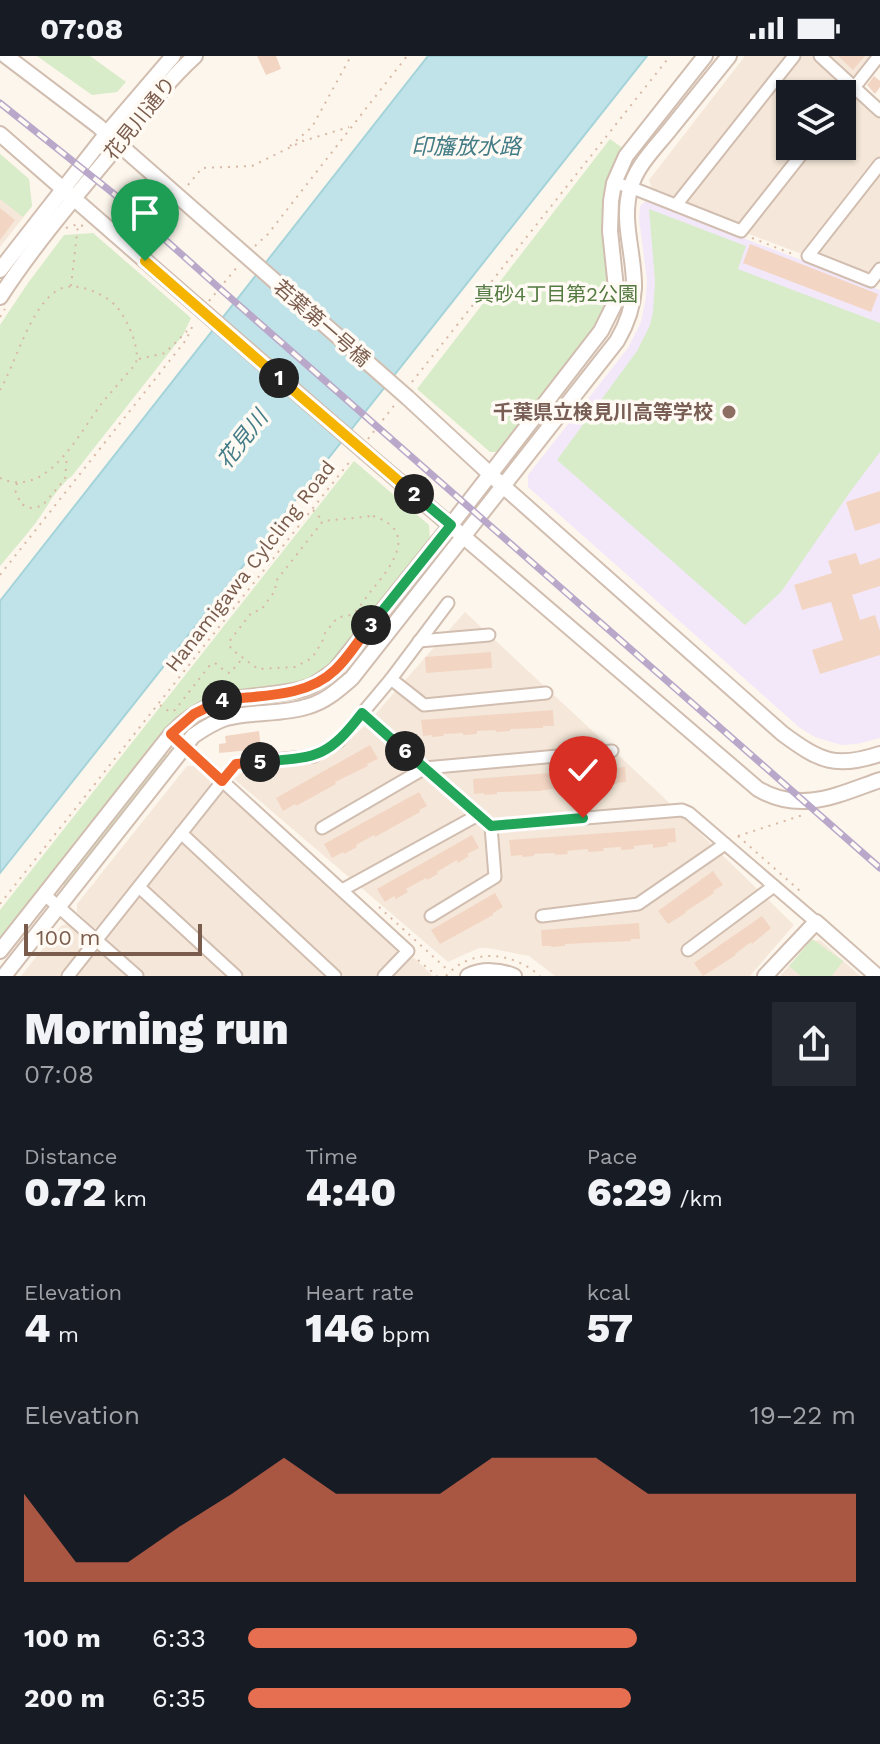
<!DOCTYPE html>
<meta charset="utf-8">
<style>
body{margin:0;font-family:"Work Sans","Noto Sans JP",sans-serif;background:#242831;color:#f1f3f6;height:100vh;display:flex;flex-direction:column;font-size:30px;white-space:nowrap}
*{box-sizing:border-box;margin:0}
p{font-size:26px;color:#9ea1a6}
.icon{flex:none;width:44px;height:44px;fill:none;stroke:currentColor;stroke-width:2;stroke-linecap:round;stroke-linejoin:round}
.map{position:relative;height:920px;overflow:hidden}
.drawer{display:flex;flex-direction:column;background:#171b24;flex:1}
.drawer>*{flex:none}
.tools{position:absolute;left:776px;top:24px;display:grid;gap:16px}
.tools a{display:grid;place-items:center;width:80px;height:80px;border-radius:0px;background:#171b24;box-shadow:0 2px 6px #0004;font-size:40px}
.scale{position:absolute;left:24px;bottom:20px;width:178px;box-sizing:border-box;padding-left:8px;border:4px solid #7a5c4d;border-top:0;font-size:22px;line-height:28px;white-space:nowrap;color:#7a5c4d;-webkit-text-stroke:6px #fffaf3;paint-order:stroke}
.pin{position:absolute;display:grid;place-items:center;width:68px;height:68px;color:#fff;margin:-82px -34px;border-radius:50% 50% 50% 0;rotate:-45deg;box-shadow:0 0 8px #0007}
.pin .icon{rotate:45deg}
.km{position:absolute;width:40px;height:40px;margin:-20px;border-radius:50%;background:#222;color:#fff;font-size:22px;line-height:40px;text-align:center}
.round{display:grid;place-items:center;flex:none;width:84px;height:84px;border-radius:0px;background:#242831}
.overview{display:flex;align-items:center;justify-content:space-between;height:136px;padding:0 24px}
h1{font-size:44px;font-weight:800;line-height:60px}
.figures{display:grid;grid-template-columns:repeat(3,1fr);gap:12px;height:136px;padding:8px 24px}
.figures div{display:grid;align-content:center}
.figures b{font-size:40px;font-weight:800}
.figures small{font-size:22px;font-weight:400}
.figures p{font-size:22px}
.chart{height:224px;padding:16px 24px}
.chart p{display:flex;justify-content:space-between}
.chart svg{width:100%;height:144px;margin-top:8px;fill:#e76f51;opacity:.7}
ul{padding:0 24px;list-style:none;font-size:26px}
li{display:grid;grid-template-columns:128px 96px 1fr;align-items:center;height:60px}
li i{height:20px;border-radius:10px;background:#e76f51}
.status{display:flex;justify-content:space-between;align-items:center;height:56px;padding:0 40px;background:#171b24;direction:ltr}
.status svg{height:22px;fill:currentColor}
.map>svg:first-child{display:block}
</style>
<div class="status"><b>07:08</b><svg viewBox="0 0 49 12"><path d="M0 12V9h3v3zM5 12V6h3v6zM10 12V3h3v9zM15 12V0h3v12zM26 1h20v11H26zM47 4h2v5h-2z"/></svg></div>
<div class="map">
<svg width="880" height="920" viewBox="0 0 880 920">
<rect width="100%" height="100%" fill="#fdf6ec"/>
<g fill="#f5e8da">
<path d="M745,0H788L678,138L673,140L651,131L649,124Z"/>
<path d="M800,0H811L844,29V36L842,39L790,38V90H802L742,166L737,168L688,151L686,143Z"/>
<path d="M828,0H873L857,20L851,21Z"/>
<path d="M853,43H859L880,62V100L802,198L749,178L748,176L816,90H842V57Z"/>
<path d="M0,98L29,123L32,150L0,191Z"/>
<path d="M880,117V207L869,218L821,200L819,195Z"/>
<path d="M465,556L660,738L794,869L750,920H555L529,900L488,892H479L448,906L234,723L244,715L273,714L329,700L364,671Z"/>
<path d="M187,710H194L210,725L211,731L100,871L94,872L77,856V848Z"/>
<path d="M221,735H227L398,893L399,899L379,920H344L190,779V773Z"/>
<path d="M179,788L185,789L329,920H244L149,833V827Z"/>
<path d="M137,841H143L229,920H144L106,886V880Z"/>
<path d="M68,867L85,882L86,889L62,920H21L61,870Z"/>
<path d="M820,884L860,920H780L811,885Z"/>
<path d="M101,894L129,920H75L95,895Z"/>
<path d="M410,902H414L433,920H393Z"/>
</g>
<path fill="#f3e8fa" d="M646,145L880,234V682L857,688L841,689L815,681L800,672L528,431V419L628,292L641,266L646,241L647,224L639,163L640,150Z"/>
<g fill="#d8ecc9">
<path d="M37,0H90L126,26L117,36L92,39Z"/>
<path d="M610,83L624,93L610,120L611,244L604,261L497,396H490L417,333Z"/>
<path d="M0,98L29,123L32,150L23,161L0,143Z"/>
<path d="M649,153L746,190L738,213L880,267V396L850,436L781,536L745,569L557,404L637,295L650,269L653,256L655,225Z"/>
<path d="M93,177L191,262L183,279L72,420C56,432 48,450 37,465C25,481 12,495 0,510V269L28,227L64,179Z"/>
<path d="M354,405L429,469L430,483L330,612L312,623L285,631L220,640L191,651L165,673L167,677L0,889V854Z"/>
<path d="M164,698L168,699L169,702L67,830H64L63,827Z"/>
<path d="M812,883L843,905L832,920H801L789,910Z"/>
</g>
<path fill="#bfe3e8" stroke="#a5d3da" stroke-width="2" d="M428,0H647L0,817V545Z"/>
<g fill="#f3d5c3">
<path d="M257,0H276L281,13L266,19Z"/>
<path d="M838,0H865L853,14Z"/>
<path d="M874,20L880,25V31L875,38L867,29Z"/>
<path d="M0,152L15,164L0,184Z"/>
<path d="M750,188L878,238L871,256L743,207Z"/>
<path d="M880,435V467L855,475L846,446Z"/>
<path d="M856,497L860,509L880,502V530L852,539L860,564L875,559L880,575V599L820,618L812,594L843,584L831,546L802,554L794,529L832,517L828,505Z"/>
<path d="M491,596L492,612L426,617L425,601Z"/>
<path d="M553,654L554,670H543V672L510,673V675L496,676V674L477,675V678L463,679V677L443,678L444,680L432,681V679L423,680L421,664Z"/>
<path d="M259,675L261,693L219,697V688L226,687L225,680Z"/>
<path d="M370,689L378,703L367,708L368,710L335,726L336,728L296,750L295,748L283,755L276,742Z"/>
<path d="M625,711L626,726L617,727V728L584,729V731L570,732V730L539,735L497,736V738L484,739V737L474,738L473,723Z"/>
<path d="M419,736L427,750L419,754L420,756L375,781L374,779L356,789L357,791L344,798L343,796L332,802L324,788Z"/>
<path d="M675,772L676,786L667,787L668,790L653,792V788L634,790V793L621,794V791L603,792L604,795L588,796V793L567,795L568,798L555,799V797L534,798V800L522,801V799L511,800L509,784Z"/>
<path d="M472,779L479,792L467,798L469,800L458,807L457,804L437,816L438,818L427,824L426,822L406,833L408,836L396,843L394,840L385,846L377,833Z"/>
<path d="M713,815L723,829L713,835L714,837L685,856L686,857L668,868L658,855Z"/>
<path d="M495,837L503,851L493,857V859L440,888L431,874Z"/>
<path d="M762,860L771,872L752,888L751,886L735,898L736,899L703,920L694,907Z"/>
<path d="M639,867L640,883H631V885L565,888V890L551,891V890H542L541,874Z"/>
</g>
<g fill="none" stroke-linecap="round" stroke-linejoin="round">
<g stroke="#d1beb0" stroke-width="15">
<g id="minor">
<path d="M820,0L880,55"/>
<path d="M842,47L879,0"/>
<path d="M880,108L808,200L871,225L880,213"/>
<path d="M614,127L630,131L741,175L808,90"/>
<path d="M676,149L794,0"/>
<path d="M419,585L489,579"/>
<path d="M391,623L424,649L546,637"/>
<path d="M362,657L491,770L495,821L431,860"/>
<path d="M171,678L408,895L384,920"/>
<path d="M491,770L682,754L689,757L816,866"/>
<path d="M322,772L425,712L612,695"/>
<path d="M181,777L335,920"/>
<path d="M139,831L236,920"/>
<path d="M342,834L478,759"/>
<path d="M45,839L137,920"/>
<path d="M542,860L638,848L725,788"/>
<path d="M688,894L774,830"/>
<path d="M68,920L236,708L314,700L339,685L391,623L448,547"/>
</g>
</g>
<g stroke="#d1beb0" stroke-width="18">
<g id="tertiary">
<path d="M6,0L97,69L236,191"/>
<path d="M0,78L196,249"/>
<path d="M0,214L107,77L173,0"/>
<path d="M0,241C33,190 75,141 114,94C140,62 164,28 195,0"/>
<path d="M408,342L503,430L783,678C820,705 835,713 880,698"/>
<path d="M366,397L758,733C801,758 837,739 880,724"/>
<path d="M0,895L171,678C202,646 223,644 266,639C281,637 295,636 309,631C318,627 327,620 335,614L451,469L601,275L614,249L616,232L610,175L611,145L614,127L626,100L705,0"/>
<path d="M4,920L193,680C203,673 214,666 226,662C253,655 282,659 309,650C326,645 338,634 352,622L617,285C627,268 633,252 634,232C635,200 621,166 630,134C635,112 653,94 667,77C687,52 708,26 729,0"/>
<path d="M468,920C482,913 499,914 514,920"/>
<path d="M765,920L816,866L877,920"/>
</g>
</g>
<g stroke="#d9b8a5" stroke-width="2" stroke-dasharray="2 6" stroke-linecap="butt">
<path d="M290,90L312,71L351,0"/>
<path d="M188,129L202,112L252,110L303,85L349,71"/>
<path d="M66,172L78,168L83,170"/>
<path d="M752,182L795,199"/>
<path d="M255,190L268,178L407,0"/>
<path d="M71,230L78,169"/>
<path d="M209,245L238,210"/>
<path d="M0,261L5,253"/>
<path d="M139,303L165,297L187,275"/>
<path d="M412,326L670,0"/>
<path d="M0,334C16,307 31,247 60,233C77,225 105,238 117,251C127,263 142,295 135,309C124,321 113,334 102,347C79,377 47,444 0,422"/>
<path d="M368,383L396,347"/>
<path d="M17,427L15,434L21,448L31,452L42,450L65,423L67,399"/>
<path d="M313,454L322,464"/>
<path d="M373,460C420,475 391,511 371,535C365,542 358,556 350,559C346,561 341,560 337,562L325,577L322,586L312,602L295,611L258,613L231,593L229,587L231,583L252,556L261,554L275,535L276,525L323,465Z"/>
<path d="M0,519L186,284L194,267"/>
<path d="M160,649L170,656L175,654L210,609L215,607L226,616L230,617L242,603"/>
<path d="M738,780L800,835"/>
<path d="M738,780L803,759"/>
<path d="M0,848L351,404"/>
<path d="M379,851L450,916"/>
<path d="M418,904L437,920"/>
<path d="M446,920C472,891 513,896 540,920"/>
</g>
<use href="#minor" stroke="#fff" stroke-width="11"/>
<use href="#tertiary" stroke="#fff" stroke-width="14"/>
<g stroke="#b9a8c9" stroke-width="7">
<path id="rail" d="M0,47L114,138L217,230L880,812"/>
</g>
<use href="#rail" stroke="#fffaf3" stroke-width="4" stroke-dasharray="12" stroke-linecap="butt"/>
<g stroke="#d1beb0" stroke-width="18" stroke-linecap="butt">
<g id="tertiary-bridge">
<path d="M236,191L408,342"/>
<path d="M196,249L366,397"/>
</g>
</g>
<use href="#tertiary-bridge" stroke="#fff" stroke-width="14"/>
</g>
<g fill="none" stroke-linecap="round" stroke-linejoin="round">
<g stroke="#fff" stroke-width="16">
<path id="split-1" d="M145,205L279,322"/>
</g>
<g stroke="#fff" stroke-width="16">
<path id="split-2" d="M279,322L414,438"/>
</g>
<g stroke="#fff" stroke-width="16">
<path id="split-3" d="M371,569L451,469L414,438"/>
</g>
<g stroke="#fff" stroke-width="16">
<path id="split-4" d="M222,644C259,639 306,642 335,614C349,601 359,583 371,569"/>
</g>
<g stroke="#fff" stroke-width="16">
<path id="split-5" d="M222,644L194,658L171,678L222,725L236,708L260,706"/>
</g>
<g stroke="#fff" stroke-width="16">
<path id="split-6" d="M260,706C316,701 327,703 362,657L405,695"/>
</g>
<g stroke="#fff" stroke-width="16">
<path id="split-7" d="M405,695L491,770L583,762"/>
</g>
<use href="#split-1" stroke="#f5b400" stroke-width="10"/>
<use href="#split-2" stroke="#f5b400" stroke-width="10"/>
<use href="#split-3" stroke="#22a559" stroke-width="10"/>
<use href="#split-4" stroke="#f0652b" stroke-width="10"/>
<use href="#split-5" stroke="#f0652b" stroke-width="10"/>
<use href="#split-6" stroke="#22a559" stroke-width="10"/>
<use href="#split-7" stroke="#22a559" stroke-width="10"/>
</g>
<circle fill="#8d6e63" stroke="#fffaf3" stroke-width="3" cx="729" cy="356" r="8"/>
<g text-anchor="middle" stroke-width="7" stroke-linejoin="round" paint-order="stroke">
<g font-size="20" fill="#7a5c4d" stroke="#fffaf3">
<text transform="translate(140 62) rotate(-51)" y="7">花見川通り</text>
<text transform="translate(322 267) rotate(41)" y="7">若葉第一号橋</text>
<text transform="translate(250 510) rotate(-52)" y="7">Hanamigawa Cylcling Road</text>
</g>
<g font-size="20" fill="#537a41" stroke="#fffaf3">
<text x="556" y="245">真砂4丁目第2公園</text>
</g>
<g font-size="20" font-weight="bold" fill="#785e54" stroke="#fffaf3" text-anchor="end">
<text x="713" y="363">千葉県立検見川高等学校</text>
</g>
<g font-size="22" font-style="italic" fill="#437c86" stroke="#fffaf3">
<text x="466" y="98">印旛放水路</text>
<text transform="translate(242 383) rotate(-52)" y="8">花見川</text>
</g>
</g>
</svg>
<div class="tools">
<a><svg class="icon" aria-label="layers" viewBox="0 0 24 24"><path d="M12 4l9 5-9 5-9-5zM3 14l9 5 9-5"/></svg></a>
</div>
<div class="scale">100 m</div>
<div class="pin" style="left:145px;top:205px;background:#1e9e55"><svg class="icon" aria-label="arrive" viewBox="0 0 24 24"><path d="M6 21V4h12l-3 4 3 4H6"/></svg></div>
<div class="pin" style="left:583px;top:762px;background:#d93025"><svg class="icon" aria-label="check" viewBox="0 0 24 24"><path d="M5 12l5 5 9-10"/></svg></div>
<b class="km" style="left:279px;top:322px">1</b>
<b class="km" style="left:414px;top:438px">2</b>
<b class="km" style="left:371px;top:569px">3</b>
<b class="km" style="left:222px;top:644px">4</b>
<b class="km" style="left:260px;top:706px">5</b>
<b class="km" style="left:405px;top:695px">6</b>
</div>
<section class="drawer">
<div class="overview"><div><h1>Morning run</h1><p>07:08</p></div><a class="round"><svg class="icon" aria-label="share" viewBox="0 0 24 24"><path d="M12 15V3M7 8l5-5 5 5M5 13v7h14v-7"/></svg></a></div>
<div class="figures">
<div><p>Distance</p><b>0.72<small> km</small></b></div>
<div><p>Time</p><b>4:40</b></div>
<div><p>Pace</p><b>6:29<small> /km</small></b></div>
</div>
<div class="figures">
<div><p>Elevation</p><b>4<small> m</small></b></div>
<div><p>Heart rate</p><b>146<small> bpm</small></b></div>
<div><p>kcal</p><b>57</b></div>
</div>
<div class="chart"><p><span>Elevation</span>19–22 m</p>
<svg viewBox="0 0 160 44" preserveAspectRatio="none"><path d="M0 44V17L10 38L20 38L30 27L40 17L50 6L60 17L70 17L80 17L90 6L100 6L110 6L120 17L130 17L140 17L150 17L160 17V44z"/></svg>
</div>
<ul>
<li><b>100 m</b>6:33<i style="width:64%"></i></li>
<li><b>200 m</b>6:35<i style="width:63%"></i></li>
</ul>
</section>
